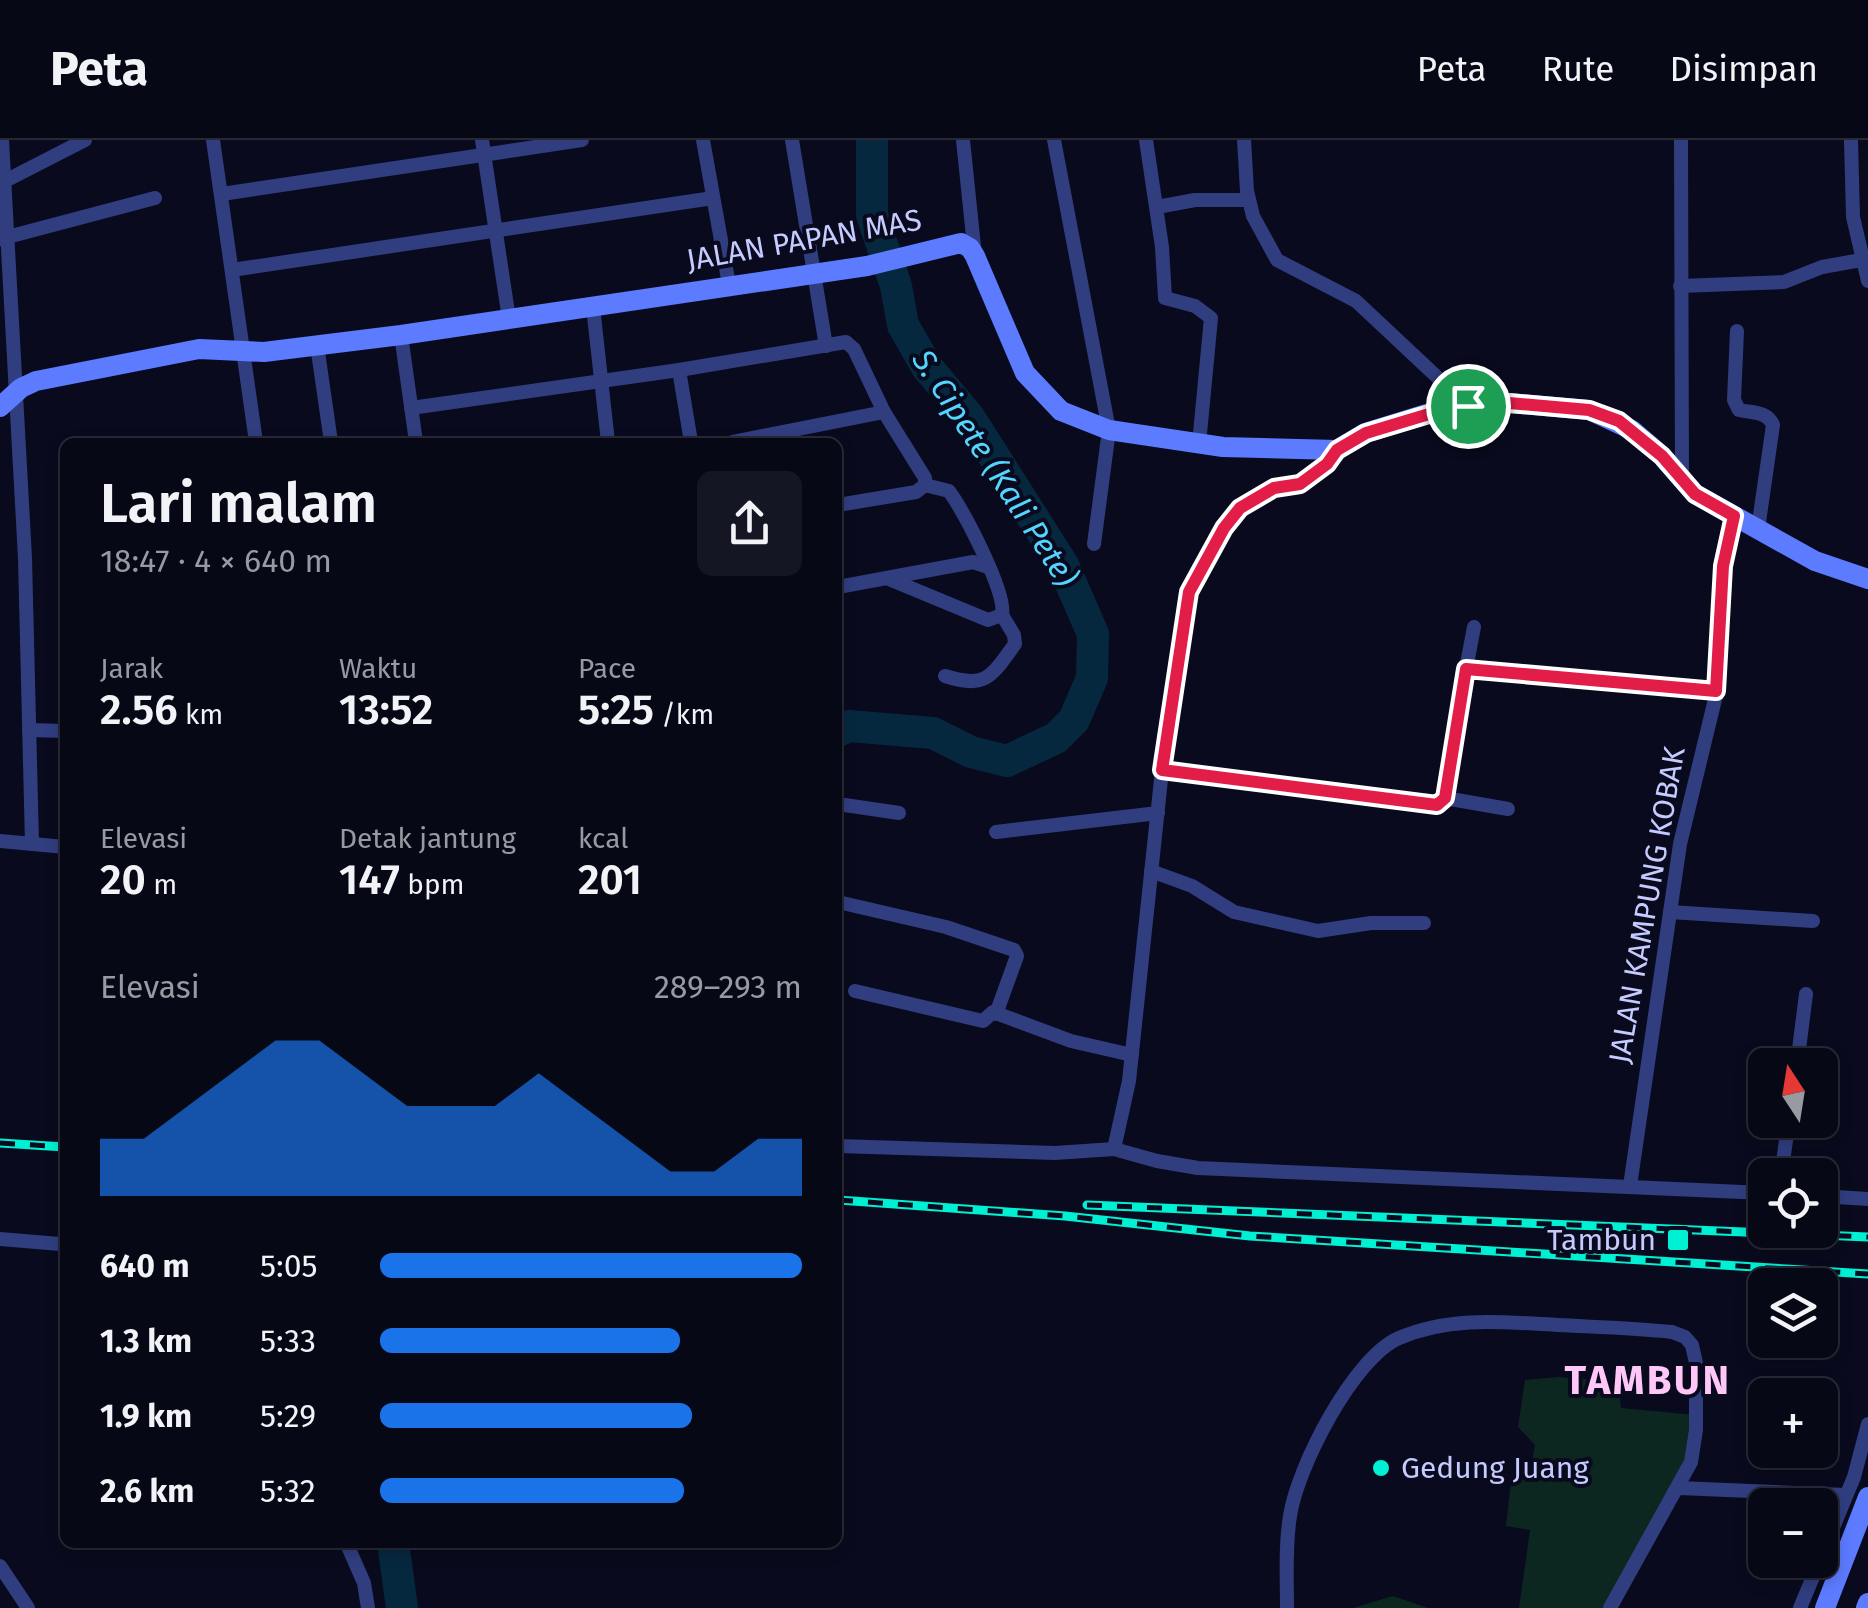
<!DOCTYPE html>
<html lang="id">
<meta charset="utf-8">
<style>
body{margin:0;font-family:"Fira Sans",sans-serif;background:#151623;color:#f1f3f6;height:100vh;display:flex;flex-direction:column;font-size:38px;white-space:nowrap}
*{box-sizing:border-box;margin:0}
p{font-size:32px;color:#989aa1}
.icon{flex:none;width:55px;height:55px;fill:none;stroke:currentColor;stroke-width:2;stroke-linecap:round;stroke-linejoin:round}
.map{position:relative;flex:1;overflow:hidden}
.side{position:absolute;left:60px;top:298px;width:782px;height:1110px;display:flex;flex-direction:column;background:#070816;border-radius:15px;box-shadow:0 5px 15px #0003,0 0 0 2px #282935}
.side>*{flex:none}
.needle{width:65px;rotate:348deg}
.buttons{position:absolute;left:1748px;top:908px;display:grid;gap:20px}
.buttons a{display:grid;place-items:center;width:90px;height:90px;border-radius:15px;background:#070816;box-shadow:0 5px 15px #0003,0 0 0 2px #282935;font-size:50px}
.pin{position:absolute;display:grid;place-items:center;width:85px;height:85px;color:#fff;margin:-42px;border:5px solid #fff;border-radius:50%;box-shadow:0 2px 10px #0007}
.round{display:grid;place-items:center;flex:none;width:105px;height:105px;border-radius:15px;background:#151623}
.head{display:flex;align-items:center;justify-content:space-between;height:170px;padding:0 40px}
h1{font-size:55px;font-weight:600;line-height:75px}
.figures{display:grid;grid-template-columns:repeat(3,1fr);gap:15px;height:170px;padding:10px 40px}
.figures div{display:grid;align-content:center}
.figures b{font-size:42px;font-weight:600}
.figures small{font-size:28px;font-weight:400}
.figures p{font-size:28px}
.chart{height:280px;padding:20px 40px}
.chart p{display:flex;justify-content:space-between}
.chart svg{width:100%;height:180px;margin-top:10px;fill:#1a73e8;opacity:.7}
ul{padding:0 40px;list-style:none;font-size:32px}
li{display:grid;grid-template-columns:160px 120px 1fr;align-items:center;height:75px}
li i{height:25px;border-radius:12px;background:#1a73e8}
header{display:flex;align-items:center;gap:60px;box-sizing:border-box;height:140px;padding:0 50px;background:#070816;border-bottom:2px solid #282935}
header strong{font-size:48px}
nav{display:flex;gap:55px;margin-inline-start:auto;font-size:35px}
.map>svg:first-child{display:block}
</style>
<header>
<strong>Peta</strong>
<nav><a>Peta</a><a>Rute</a><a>Disimpan</a></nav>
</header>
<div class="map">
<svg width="1868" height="1468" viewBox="0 0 1868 1468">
<rect width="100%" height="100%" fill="#090a1d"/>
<g fill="#0c2720">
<path d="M1559,1237L1618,1242L1621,1268L1696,1275L1691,1322L1609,1468H1519L1530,1390L1506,1386L1513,1325H1531L1535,1305L1518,1287L1525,1240Z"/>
<path d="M1393,1456L1428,1468H1353Z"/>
</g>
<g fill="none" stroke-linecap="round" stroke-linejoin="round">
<g stroke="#06283f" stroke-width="32">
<path d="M838,591L849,586L933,593L971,612L1007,621L1056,598L1074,580L1092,538L1093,494L1063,425L969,277L927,227L903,185L896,146L872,75V0"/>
<path d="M393,1402L402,1468"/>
</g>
<g stroke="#303e80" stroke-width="14">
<path d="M2,0L25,418L32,704"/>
<path d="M213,0L256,302"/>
<path d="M482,0L509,179"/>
<path d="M703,0L729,145"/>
<path d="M792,0L826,206"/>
<path d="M963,0L975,116"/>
<path d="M1054,0L1109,290L1094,404"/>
<path d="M1146,0L1162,107L1165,158L1195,166L1211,178L1199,304"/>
<path d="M1244,0L1247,51L1253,76L1277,120L1356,161L1468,266"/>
<path d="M1681,0L1682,341"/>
<path d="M1851,0L1853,77L1868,141"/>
<path d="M3,42L85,0"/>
<path d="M222,54L582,0"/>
<path d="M1157,67L1195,60H1249"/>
<path d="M0,99L155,58"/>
<path d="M232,130L713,58"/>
<path d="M1680,146L1784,142L1822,127L1861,120"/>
<path d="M593,167L608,302"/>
<path d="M1737,191L1734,260L1739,270C1752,273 1767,271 1773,285L1758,389"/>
<path d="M401,195L416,302"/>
<path d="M317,205L331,302"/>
<path d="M679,230L691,302"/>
<path d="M411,268L679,230L846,202L854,209L884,272L925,338V345L916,352L838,365"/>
<path d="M732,302L884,272"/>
<path d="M1337,310L1327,324L1300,343L1274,348L1240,368L1224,388L1189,452L1162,630L1129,941L1114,1009L1157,1021L1198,1028L1765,1053"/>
<path d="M889,439L988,480L1002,475C1007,453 964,372 949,351L925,345"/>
<path d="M838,447L973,422L988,427"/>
<path d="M1466,529L1474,487"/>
<path d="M945,536C986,549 991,537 1015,504L1014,495L1002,475"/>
<path d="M29,590L65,591"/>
<path d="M1162,630L1437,665L1445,658L1466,529L1717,551"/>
<path d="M1445,658L1508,669"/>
<path d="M838,664L899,673"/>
<path d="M996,692L1158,673"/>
<path d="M0,701L65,707"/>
<path d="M1151,731L1192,746L1234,772L1318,791L1371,783H1424"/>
<path d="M838,762L946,787L1014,810L1017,816L996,874"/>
<path d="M1670,772L1813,781"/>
<path d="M855,851L983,881L993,872L1071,901L1132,915"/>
<path d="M1797,925L1806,854"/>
<path d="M838,1006L1055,1013L1114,1009"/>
<path d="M1781,1035L1789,980"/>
<path d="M1630,1046L1680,704L1717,551L1723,426L1734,376"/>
<path d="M1820,1056L1868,1059"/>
<path d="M0,1099L60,1104"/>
<path d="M1679,1348L1846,1355"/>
<path d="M346,1402L364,1443L368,1468"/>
<path d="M1820,1419L1854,1337L1868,1284"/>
<path d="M0,1426L28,1468"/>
<path d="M1287,1468C1287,1438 1285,1406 1290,1376C1297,1328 1353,1218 1399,1198C1450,1176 1504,1182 1558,1185C1596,1187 1634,1188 1672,1192L1685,1197L1692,1205L1696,1223V1290L1691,1322L1610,1468"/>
<path d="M1800,1468L1820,1420"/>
</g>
<g stroke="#5c7bff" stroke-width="20">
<path d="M0,267L21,248L36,241L199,209L264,212L401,195L867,126L961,103L970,108L975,116L1025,233L1061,271L1109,290L1223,307L1337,310L1365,293L1449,267L1509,263L1589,270L1632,290L1661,315L1695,354L1815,421L1868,439"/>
<path d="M1825,1468L1868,1357"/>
<path d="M1866,1468L1868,1463"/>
</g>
<g stroke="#00f0d4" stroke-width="9">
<g id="rail">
<path d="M0,1003L65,1007"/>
<path d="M838,1060L1065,1076L1250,1096L1868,1134"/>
<path d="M1087,1065L1868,1097"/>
</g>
</g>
<use href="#rail" stroke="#090a1d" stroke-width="5" stroke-dasharray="15" stroke-linecap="butt"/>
</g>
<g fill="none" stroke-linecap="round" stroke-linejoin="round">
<g stroke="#fff" stroke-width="20">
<path id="route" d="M1509,263L1589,270L1619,281L1662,316L1695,354L1734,376L1723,426L1716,551L1466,529L1445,658L1437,665L1162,630L1189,452L1224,388L1240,368L1274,348L1300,344L1327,324L1337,310L1366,293L1449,268Z"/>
</g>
<use href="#route" stroke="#e11d48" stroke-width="12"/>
</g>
<g fill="#00f0d4" stroke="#090a1d" stroke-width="4">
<rect x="1666" y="1088" width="24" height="24" rx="5"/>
<circle cx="1381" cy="1328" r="10"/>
</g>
<g text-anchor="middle" stroke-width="8" stroke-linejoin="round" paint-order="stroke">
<g font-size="30" fill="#c5cbff" stroke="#090a1d">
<text transform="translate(804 100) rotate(-10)" y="10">JALAN PAPAN MAS</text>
<text transform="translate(1647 765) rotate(-80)" y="10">JALAN KAMPUNG KOBAK</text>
</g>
<g font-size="30" fill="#c5cbff" stroke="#090a1d" text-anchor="end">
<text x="1656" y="1110">Tambun</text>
<text x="1401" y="1338" text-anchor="start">Gedung Juang</text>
</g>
<g font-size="32" font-style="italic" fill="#53d5ff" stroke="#090a1d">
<text transform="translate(995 328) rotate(57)" y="11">S. Cipete (Kali Pete)</text>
</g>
<g font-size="40" font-weight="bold" letter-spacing="2.5" fill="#ffc7f7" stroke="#090a1d">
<text x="1648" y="1254">TAMBUN</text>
</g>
</g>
</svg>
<div class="buttons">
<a><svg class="needle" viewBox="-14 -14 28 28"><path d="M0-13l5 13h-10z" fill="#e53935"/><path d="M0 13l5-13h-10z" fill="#989aa1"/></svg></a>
<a><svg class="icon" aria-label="locate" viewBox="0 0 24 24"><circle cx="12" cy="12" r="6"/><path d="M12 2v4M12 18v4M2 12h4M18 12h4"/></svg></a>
<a><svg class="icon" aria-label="layers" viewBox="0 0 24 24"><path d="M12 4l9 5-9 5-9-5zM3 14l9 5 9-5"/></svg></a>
<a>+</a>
<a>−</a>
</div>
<div class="pin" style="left:1468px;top:266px;background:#1e9e55"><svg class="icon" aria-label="arrive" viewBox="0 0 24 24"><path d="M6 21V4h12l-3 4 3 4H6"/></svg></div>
<section class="side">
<div class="head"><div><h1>Lari malam</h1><p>18:47 · 4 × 640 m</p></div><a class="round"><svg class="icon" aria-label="share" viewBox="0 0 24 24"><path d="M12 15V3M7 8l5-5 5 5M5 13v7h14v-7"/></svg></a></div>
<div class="figures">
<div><p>Jarak</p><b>2.56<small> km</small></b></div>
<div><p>Waktu</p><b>13:52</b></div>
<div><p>Pace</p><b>5:25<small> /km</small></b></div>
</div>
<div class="figures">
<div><p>Elevasi</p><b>20<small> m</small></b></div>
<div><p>Detak jantung</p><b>147<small> bpm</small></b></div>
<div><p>kcal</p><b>201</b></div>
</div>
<div class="chart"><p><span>Elevasi</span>289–293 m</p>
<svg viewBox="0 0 160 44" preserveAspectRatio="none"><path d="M0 44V30L10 30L20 22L30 14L40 6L50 6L60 14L70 22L80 22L90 22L100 14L110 22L120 30L130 38L140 38L150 30L160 30V44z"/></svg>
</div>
<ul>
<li><b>640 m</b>5:05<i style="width:100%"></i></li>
<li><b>1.3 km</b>5:33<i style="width:71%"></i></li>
<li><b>1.9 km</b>5:29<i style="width:74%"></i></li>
<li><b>2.6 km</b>5:32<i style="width:72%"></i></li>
</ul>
</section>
</div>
